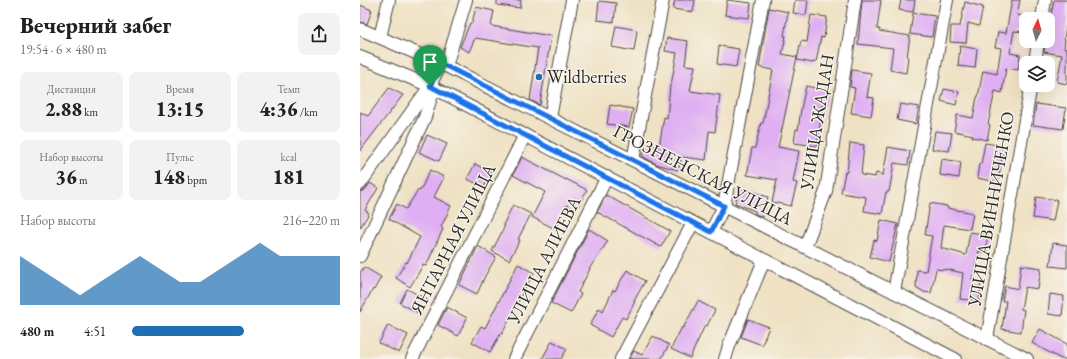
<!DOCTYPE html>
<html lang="ru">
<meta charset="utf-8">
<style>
body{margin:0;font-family:"EB Garamond",serif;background:#f2f2f2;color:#202124;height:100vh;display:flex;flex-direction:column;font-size:15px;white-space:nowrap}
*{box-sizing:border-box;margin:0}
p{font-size:13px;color:#757577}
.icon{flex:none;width:22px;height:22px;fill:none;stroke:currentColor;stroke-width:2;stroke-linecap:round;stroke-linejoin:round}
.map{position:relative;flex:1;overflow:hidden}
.drawer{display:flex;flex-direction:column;background:#fff;width:360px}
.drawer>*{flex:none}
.needle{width:26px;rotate:5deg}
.buttons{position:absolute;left:659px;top:12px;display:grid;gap:8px}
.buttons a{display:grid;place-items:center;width:36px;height:36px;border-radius:8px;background:#fff;box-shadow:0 4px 16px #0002;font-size:20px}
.pin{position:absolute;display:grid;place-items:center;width:34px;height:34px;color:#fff;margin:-41px -17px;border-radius:50% 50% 50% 0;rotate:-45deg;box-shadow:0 0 4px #0007}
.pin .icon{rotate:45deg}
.round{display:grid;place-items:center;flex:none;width:42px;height:42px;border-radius:8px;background:#f2f2f2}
.overview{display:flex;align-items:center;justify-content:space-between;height:68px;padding:0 20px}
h1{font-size:22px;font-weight:800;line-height:30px}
.figures{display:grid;grid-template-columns:repeat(3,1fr);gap:6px;height:68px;padding:4px 20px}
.figures div{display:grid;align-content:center;border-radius:8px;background:#f2f2f2;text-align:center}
.figures b{font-size:20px;font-weight:800}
.figures small{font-size:11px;font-weight:400}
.figures p{font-size:11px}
.chart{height:112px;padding:8px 20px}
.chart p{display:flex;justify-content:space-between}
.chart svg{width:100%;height:72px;margin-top:4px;fill:#1f6fb2;opacity:.7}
ul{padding:0 20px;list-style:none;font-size:13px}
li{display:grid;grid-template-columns:64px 48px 1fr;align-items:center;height:30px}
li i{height:10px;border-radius:5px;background:#1f6fb2}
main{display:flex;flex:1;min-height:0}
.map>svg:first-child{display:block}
</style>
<main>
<section class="drawer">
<div class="overview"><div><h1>Вечерний забег</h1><p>19:54 · 6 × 480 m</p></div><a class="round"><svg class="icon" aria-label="share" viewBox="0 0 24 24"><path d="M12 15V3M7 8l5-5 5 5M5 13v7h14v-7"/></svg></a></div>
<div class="figures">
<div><p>Дистанция</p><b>2.88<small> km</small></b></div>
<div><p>Время</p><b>13:15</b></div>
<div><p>Темп</p><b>4:36<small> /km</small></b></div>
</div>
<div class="figures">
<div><p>Набор высоты</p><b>36<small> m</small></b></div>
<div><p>Пульс</p><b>148<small> bpm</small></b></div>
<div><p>kcal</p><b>181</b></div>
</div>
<div class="chart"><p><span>Набор высоты</span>216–220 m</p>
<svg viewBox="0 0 160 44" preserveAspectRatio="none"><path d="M0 44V14L10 22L20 30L30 38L40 30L50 22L60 14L70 22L80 30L90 30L100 22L110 14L120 6L130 14L140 14L150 14L160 14V44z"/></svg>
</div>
<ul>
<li><b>480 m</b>4:51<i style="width:54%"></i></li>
</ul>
</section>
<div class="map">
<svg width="707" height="359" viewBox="0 0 707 359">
<rect width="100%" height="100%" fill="#f7f3e8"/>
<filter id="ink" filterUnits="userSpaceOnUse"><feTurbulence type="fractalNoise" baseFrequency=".025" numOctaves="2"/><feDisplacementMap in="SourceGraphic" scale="8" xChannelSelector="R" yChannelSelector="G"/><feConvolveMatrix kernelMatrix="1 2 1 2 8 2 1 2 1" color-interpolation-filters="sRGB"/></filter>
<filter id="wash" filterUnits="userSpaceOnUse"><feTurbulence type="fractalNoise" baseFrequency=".012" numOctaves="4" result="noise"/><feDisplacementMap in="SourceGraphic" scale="16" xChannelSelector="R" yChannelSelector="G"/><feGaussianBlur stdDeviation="0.9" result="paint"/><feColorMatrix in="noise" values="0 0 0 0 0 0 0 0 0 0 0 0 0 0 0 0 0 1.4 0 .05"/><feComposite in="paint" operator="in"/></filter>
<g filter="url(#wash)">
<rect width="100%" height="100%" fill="#efe1c3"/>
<g id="blocks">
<g fill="#dfaef3">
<path d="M137,0H161L160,8L137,5Z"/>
<path d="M315,0H335L333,12L313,9Z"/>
<path d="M367,0L391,3L389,18L365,15Z"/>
<path d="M435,0H448L446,15L433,13Z"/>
<path d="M502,0H521L517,29H520L519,31L550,36L547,57H548L546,73L530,70L533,48L498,44Z"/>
<path d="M541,0H555L553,12L539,10Z"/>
<path d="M652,0H660L657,15L667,17V19H666L665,32L654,31L650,53L660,55L658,70L646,68L642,93L635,91L628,124L630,125L627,140L612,137L613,135L594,131L597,115L613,118L617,97H618L623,71L637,74L641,48L635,47L638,32L646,33Z"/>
<path d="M694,0H707V21L704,39H705L704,48L707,49V84L697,82L702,55L684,52L685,41H688V23L691,15Z"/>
<path d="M239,1L256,3L254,22L237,20Z"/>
<path d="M605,2L623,7L619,26L608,23L606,43L590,42L591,26H600Z"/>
<path d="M0,5L12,10L7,24L0,22Z"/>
<path d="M116,7L134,11L131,26L191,36L180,105L170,100L178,48L115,38L109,52L100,47L110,23H112Z"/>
<path d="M409,8L428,12L424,36H426L422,54L437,57L423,124L418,147L439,151L433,182L437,183L431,206L412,202L417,180L387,175L392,148H395L401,123H403L413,70L399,67Z"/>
<path d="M553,13L575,16L572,37L550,34Z"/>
<path d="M451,15L467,17L464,38L461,37L456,62H453V63L437,60L441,41L447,42Z"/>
<path d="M256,26L277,30L274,51L252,47Z"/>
<path d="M307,38L328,41L325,65L335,66L330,91L360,95L355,132L349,131L346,160L322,157L318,170L296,164L282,156L286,143L299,147L304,117L307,118L310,85H311L317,53L305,51Z"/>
<path d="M359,46L379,49L376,67L357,64Z"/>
<path d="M600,46L617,49L615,68L598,66Z"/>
<path d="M492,70L511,73L507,97L514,98L511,116L491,113L495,88L490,87Z"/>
<path d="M446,86L468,91L465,106L463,105L457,146L434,143L436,129L438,130L441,109Z"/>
<path d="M29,88L43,95L0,151V112L8,116Z"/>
<path d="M584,89L599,92L596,105L581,101Z"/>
<path d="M540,104L559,107L556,124L537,120Z"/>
<path d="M676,104L706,108L703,129L673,125Z"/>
<path d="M250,105L273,109L269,127L247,124Z"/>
<path d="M575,131L592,133L589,151L572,149Z"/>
<path d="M67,135L87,144L79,161L59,152Z"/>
<path d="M490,143L504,145L501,175L515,177L516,173L523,175L528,147L550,151L548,165L534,163L529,192H526L522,214L504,211L506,197L481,193L485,172H487Z"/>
<path d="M625,143L644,146L638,182L617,178L619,164H621Z"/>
<path d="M162,157L206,180V179L227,190L216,210L207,205L195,229L172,217L185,192L153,175Z"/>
<path d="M582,159L601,162L599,178L580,175Z"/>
<path d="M115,164L132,173L124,187L107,179Z"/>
<path d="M70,170L84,177L74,197L91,206L81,227L83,229L66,266L63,265L50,287L36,278L46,262L47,263L60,237L29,219L37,204L46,209L58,190L60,191Z"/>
<path d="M10,183L18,188L5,210L9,213L0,228V191H3L6,189Z"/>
<path d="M380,188L408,197L403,217L395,214V211L375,203Z"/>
<path d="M246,195L310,231L301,247L237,212Z"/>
<path d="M676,197L697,200L693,221L673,218Z"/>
<path d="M570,203L587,206V208L613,213L610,229L584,225L581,248L606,255L610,232L628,235L625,252L619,251L612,280L621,281L619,301L600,299L603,273L585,269V270L576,269L571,293L564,292L556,287L557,270L566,271L572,236L565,235Z"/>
<path d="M153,205L171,214L158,239L160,240L149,260L132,251L145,226L143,225Z"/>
<path d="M521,220L538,224L529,262L510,257L514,240L517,241Z"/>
<path d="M229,229L248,241L229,269H230L218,292L221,294L211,313L191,303Z"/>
<path d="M693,243L707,245V268L690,266Z"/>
<path d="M118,246L136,257L125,276L117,294L99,285Z"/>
<path d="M158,264L174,273L165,288L142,334L141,333L130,352L112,342L121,326L125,328Z"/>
<path d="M661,265L681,268L678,289L665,287L661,309L664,310L661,332L642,329L646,301H642L645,286L658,289Z"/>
<path d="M4,267L21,277L14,290L13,289L0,312V273Z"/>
<path d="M267,270L285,281L274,301H275L266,319L262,317L251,337L230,325L239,308L243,311L253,290L255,291Z"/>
<path d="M47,289L68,300L60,314L40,303Z"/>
<path d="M690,294L704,296L702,316L688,314Z"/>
<path d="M338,301L355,310L347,326L345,325L330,358L311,349L322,327L323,328Z"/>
<path d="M87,307L107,318L98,336L78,325Z"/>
<path d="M388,319L409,327L402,345L381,337Z"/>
<path d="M28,325L48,335L39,353L19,343Z"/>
<path d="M680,329L707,344V359H701L672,343Z"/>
<path d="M293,336L309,345L301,359H269L274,351L282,355Z"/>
<path d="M192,341L207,349L201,359H182Z"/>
</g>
</g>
</g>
<g filter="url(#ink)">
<use href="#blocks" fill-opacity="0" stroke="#484642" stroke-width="1"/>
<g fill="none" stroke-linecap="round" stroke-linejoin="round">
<g stroke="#484642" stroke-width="14">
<g id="minor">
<path d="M682,19L685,0"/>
<path d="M0,29L86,66L667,359"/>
<path d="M20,37L29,0"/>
<path d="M0,57L70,86L595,359"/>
<path d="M675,63L678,41"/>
<path d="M86,66L106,0"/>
<path d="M190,118L212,0"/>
<path d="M273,160L303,0"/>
<path d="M0,184L70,86L80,64"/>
<path d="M351,232L364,206L403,0"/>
<path d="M445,247L466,191L495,0"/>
<path d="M0,256L65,117L72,94L70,86"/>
<path d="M534,292L587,0"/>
<path d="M627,339L671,85"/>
<path d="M52,359L165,135"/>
<path d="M154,359L247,177"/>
<path d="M261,359L333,223"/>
<path d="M365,359L369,346L404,260"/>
</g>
</g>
<use href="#minor" stroke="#fff" stroke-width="12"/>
</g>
</g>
<g fill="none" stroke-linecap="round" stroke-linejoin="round" filter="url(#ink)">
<g stroke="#fff" stroke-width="8">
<path id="route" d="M80,64L86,66L364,206L351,232L70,86Z"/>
</g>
<use href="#route" stroke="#1a73e8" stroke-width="5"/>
</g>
<circle fill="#1f6fb2" stroke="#f7f3e8" stroke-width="1.5" cx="179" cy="77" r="4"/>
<g text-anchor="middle" stroke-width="3" stroke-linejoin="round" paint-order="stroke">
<g font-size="18" fill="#2b2b2b" stroke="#f7f3e8" text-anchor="start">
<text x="187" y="83">Wildberries</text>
</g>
<g font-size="18" fill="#2b2b2b" stroke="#f7f3e8">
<text transform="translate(457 122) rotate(-81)" y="6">УЛИЦА ЖАДАН</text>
<text transform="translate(343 175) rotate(27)" y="6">ГРОЗНЕНСКАЯ УЛИЦА</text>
<text transform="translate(631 209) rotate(-80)" y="6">УЛИЦА ВИННИЧЕНКО</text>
<text transform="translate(93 239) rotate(-63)" y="6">ЯНТАРНАЯ УЛИЦА</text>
<text transform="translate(184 260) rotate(-63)" y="6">УЛИЦА АЛИЕВА</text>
</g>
</g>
</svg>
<div class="buttons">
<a><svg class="needle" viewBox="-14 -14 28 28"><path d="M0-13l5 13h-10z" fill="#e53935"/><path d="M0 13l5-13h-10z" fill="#757577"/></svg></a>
<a><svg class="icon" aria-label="layers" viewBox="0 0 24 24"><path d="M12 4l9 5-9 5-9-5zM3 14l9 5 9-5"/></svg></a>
</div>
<div class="pin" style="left:70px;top:86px;background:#1e9e55"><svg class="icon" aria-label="arrive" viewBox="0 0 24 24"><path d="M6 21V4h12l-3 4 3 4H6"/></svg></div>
</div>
</main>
